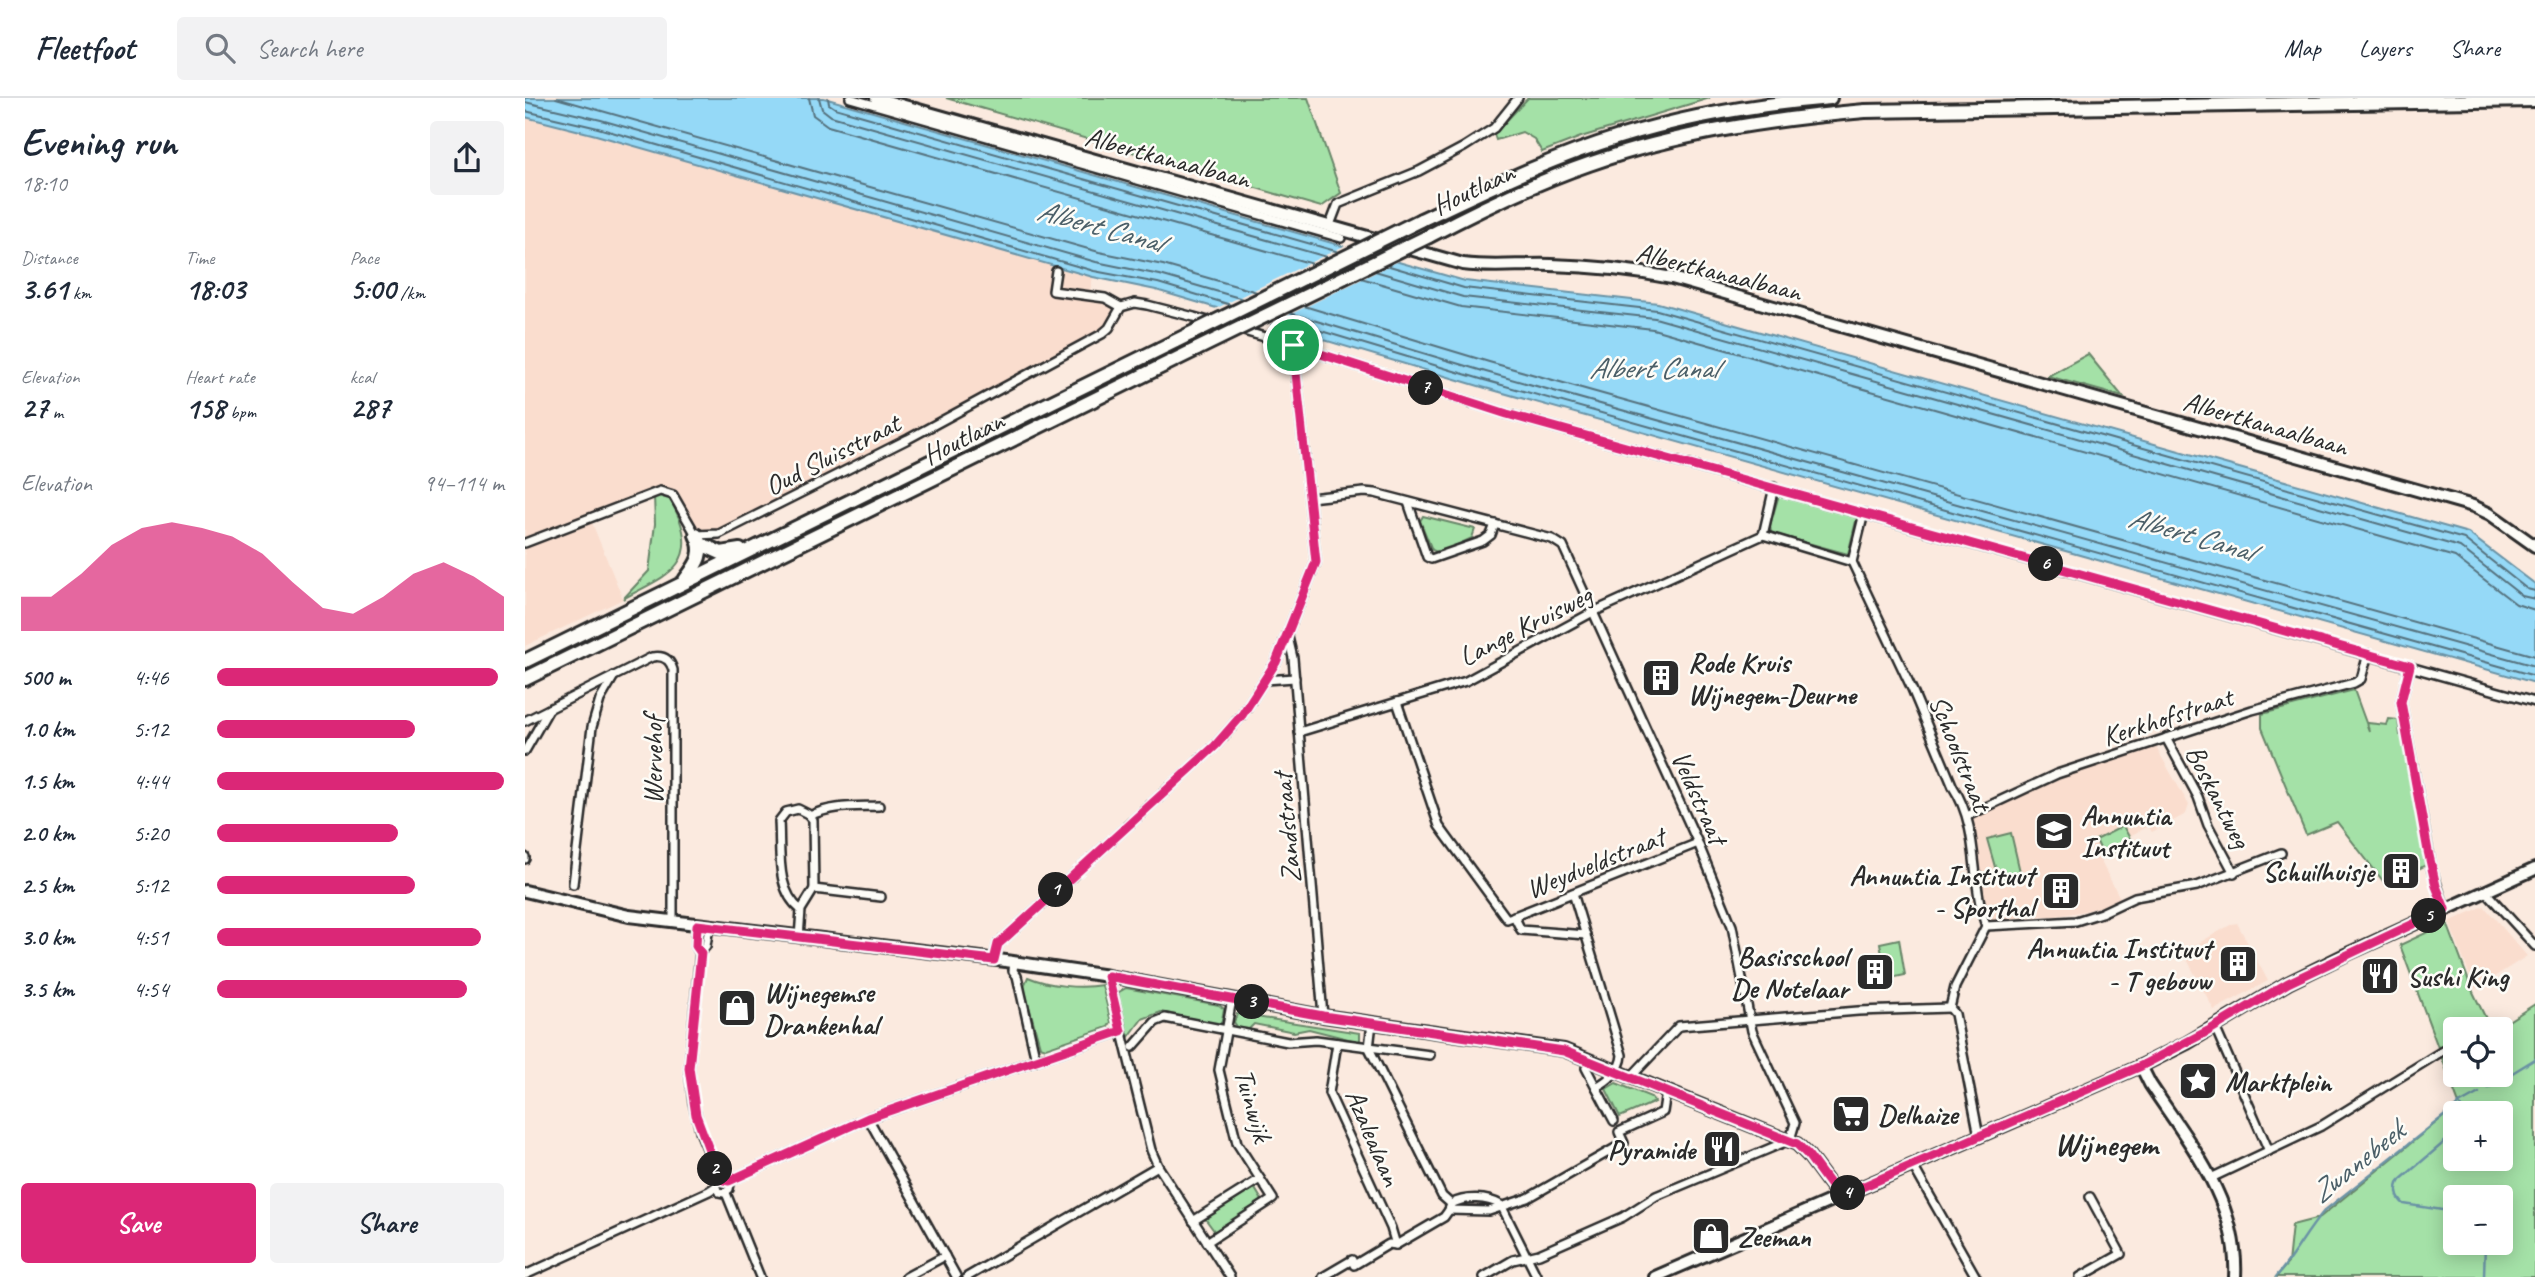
<!DOCTYPE html>
<meta charset="utf-8">
<style>
body{margin:0;font-family:Caveat,sans-serif;background:#f2f2f3;color:#1f2937;height:100vh;display:flex;flex-direction:column;font-size:26px;white-space:nowrap}
*{box-sizing:border-box;margin:0}
p{font-size:23px;color:#747a83}
.icon{flex:none;width:38px;height:38px;fill:none;stroke:currentColor;stroke-width:2;stroke-linecap:round;stroke-linejoin:round}
.map{position:relative;flex:1;overflow:hidden}
.panel{display:flex;flex-direction:column;background:#fff;width:525px}
.panel>*{flex:none}
.tools{position:absolute;left:1918px;top:919px;display:grid;gap:14px}
.tools a{display:grid;place-items:center;width:70px;height:70px;border-radius:7px;background:#fff;box-shadow:0 4px 18px #0003;font-size:35px}
.pin{position:absolute;display:grid;place-items:center;width:60px;height:60px;color:#fff;margin:-30px;border:4px solid #fff;border-radius:50%;box-shadow:0 2px 7px #0007}
.km{position:absolute;width:35px;height:35px;margin:-18px;border-radius:50%;background:#222;color:#fff;font-size:19px;line-height:35px;text-align:center}
.round{display:grid;place-items:center;flex:none;width:74px;height:74px;border-radius:7px;background:#f2f2f3}
.head{display:flex;align-items:center;justify-content:space-between;height:119px;padding:0 21px}
h1{font-size:38px;font-weight:700;line-height:52px}
.metrics{display:grid;grid-template-columns:repeat(3,1fr);gap:10px;height:119px;padding:7px 21px}
.metrics div{display:grid;align-content:center}
.metrics b{font-size:30px;font-weight:700}
.metrics small{font-size:19px;font-weight:400}
.metrics p{font-size:19px}
.chart{height:196px;padding:14px 21px}
.chart p{display:flex;justify-content:space-between}
.chart svg{width:100%;height:126px;margin-top:7px;fill:#db2777;opacity:.7}
.cta{display:flex;gap:14px;margin-top:auto;padding:14px 21px}
.cta a{flex:1;height:80px;border-radius:7px;background:#db2777;color:#fff;font-size:28px;font-weight:700;line-height:80px;text-align:center}
.cta a+a{background:#f2f2f3;color:#1f2937}
ul{padding:0 21px;list-style:none;font-size:23px}
li{display:grid;grid-template-columns:112px 84px 1fr;align-items:center;height:52px}
li i{height:18px;border-radius:9px;background:#db2777}
header{display:flex;align-items:center;gap:42px;box-sizing:border-box;height:98px;padding:0 35px;background:#fff;border-bottom:2px solid #e0e1e3}
header strong{font-size:33px}
nav{display:flex;gap:38px;margin-inline-start:auto;font-size:24px}
.search{width:490px;height:63px;background:#f2f2f3;display:flex;align-items:center;gap:18px;box-sizing:border-box;padding:0 24px;border-radius:7px;color:#747a83;font-size:26px}
main{display:flex;flex:1;min-height:0}
.map>svg:first-child{display:block}
</style>
<header>
<strong>Fleetfoot</strong>
<div class="search"><svg class="icon" aria-label="search" viewBox="0 0 24 24"><circle cx="10" cy="10" r="6"/><path d="M15 15l6 6"/></svg>Search here</div>
<nav><a>Map</a><a>Layers</a><a>Share</a></nav>
</header>
<main>
<section class="panel">
<div class="head"><div><h1>Evening run</h1><p>18:10</p></div><a class="round"><svg class="icon" aria-label="share" viewBox="0 0 24 24"><path d="M12 15V3M7 8l5-5 5 5M5 13v7h14v-7"/></svg></a></div>
<div class="metrics">
<div><p>Distance</p><b>3.61<small> km</small></b></div>
<div><p>Time</p><b>18:03</b></div>
<div><p>Pace</p><b>5:00<small> /km</small></b></div>
</div>
<div class="metrics">
<div><p>Elevation</p><b>27<small> m</small></b></div>
<div><p>Heart rate</p><b>158<small> bpm</small></b></div>
<div><p>kcal</p><b>287</b></div>
</div>
<div class="chart"><p><span>Elevation</span>94–114 m</p>
<svg viewBox="0 0 160 44" preserveAspectRatio="none"><path d="M0 44V32L10 32L20 24L30 14L40 8L50 6L60 8L70 11L80 17L90 27L100 36L110 38L120 32L130 24L140 20L150 25L160 32V44z"/></svg>
</div>
<ul>
<li><b>500 m</b>4:46<i style="width:98%"></i></li>
<li><b>1.0 km</b>5:12<i style="width:69%"></i></li>
<li><b>1.5 km</b>4:44<i style="width:100%"></i></li>
<li><b>2.0 km</b>5:20<i style="width:63%"></i></li>
<li><b>2.5 km</b>5:12<i style="width:69%"></i></li>
<li><b>3.0 km</b>4:51<i style="width:92%"></i></li>
<li><b>3.5 km</b>4:54<i style="width:87%"></i></li>
</ul>
<div class="cta"><a>Save</a><a>Share</a></div>
</section>
<div class="map">
<svg width="2010" height="1179" viewBox="0 0 2010 1179">
<rect width="100%" height="100%" fill="#fbeadf"/>
<filter id="ink" filterUnits="userSpaceOnUse"><feTurbulence type="fractalNoise" baseFrequency=".0143" numOctaves="2"/><feDisplacementMap in="SourceGraphic" scale="14" xChannelSelector="R" yChannelSelector="G"/><feConvolveMatrix kernelMatrix="1 2 1 2 8 2 1 2 1" color-interpolation-filters="sRGB"/></filter>
<g filter="url(#ink)">
<g fill="#faddce">
<path d="M0,19L71,37L568,179L564,198L596,209L577,236L194,436L171,437L142,393L65,420L98,501L0,548Z"/>
<path d="M1628,644L1664,707L1661,716L1627,734L1623,728L1605,738L1608,744L1575,762L1595,800L1591,804L1560,813L1531,818H1505L1469,823L1464,820L1461,803L1454,804L1442,718L1512,685Z"/>
<path d="M1959,808L2002,858L1950,891L1924,824Z"/>
<path d="M1712,825L1743,883L1689,912L1658,854L1707,826Z"/>
</g>
<g fill="#a4e1a7" stroke="#688669" stroke-width="2" fill-rule="evenodd">
<path d="M421,0H783L816,95L796,109Z"/>
<path d="M1003,0H1185L1056,39L1017,54L1009,41L997,34L971,42L969,36Z"/>
<path d="M1563,256L1598,299L1523,278Z"/>
<path d="M135,396C147,398 149,410 154,420C174,471 134,480 98,501L124,473L130,426L129,397Z"/>
<path d="M1254,397L1332,419L1323,456L1246,435L1245,427Z"/>
<path d="M898,418L950,431L947,440L915,455L907,452L895,423Z"/>
<path d="M1829,592L1844,633L1842,625L1862,627L1864,621L1873,622L1875,637H1878L1901,767L1862,788L1812,724L1781,737L1737,630V616Z"/>
<path d="M1598,728L1607,744L1579,759L1571,742Z"/>
<path d="M1486,735L1496,778L1474,783L1462,741Z"/>
<path d="M1922,825L1948,894L1966,931H1930V976H1976V931H1971L2010,906V1179H1751L1763,1165L1767,1127L1794,1120L1934,1006L1875,847ZM1930,1015H1976V1060H1930ZM1930,1099H1976V1144H1930Z"/>
<path d="M1374,841L1380,877L1361,881L1355,845Z"/>
<path d="M503,879C524,888 555,891 577,887L586,924L583,929L521,950L515,948L500,894L499,888Z"/>
<path d="M601,890L694,907L699,911L696,927L636,914L617,921L603,940L593,903L594,894Z"/>
<path d="M712,916L835,935V944L784,931L769,934L729,926L724,931L713,930L709,924Z"/>
<path d="M1091,985L1126,999L1130,1004L1095,1019L1081,991Z"/>
<path d="M729,1089L738,1104L690,1134L679,1119Z"/>
</g>
<path fill="#95d9f7" stroke="#6b93a5" stroke-width="2" d="M0,0H299L940,183L1133,205L1943,435L2010,486V585L957,289L631,192L568,179L71,37L0,19Z"/>
<path fill="#fbeadf" d="M823,146L878,161L742,228L688,212Z"/>
<g fill="none" stroke-linecap="round" stroke-linejoin="round">
<g stroke="#55717d" stroke-width="2">
<path d="M31,0L574,154L638,167L732,194"/>
<path d="M284,0L288,17L303,28L788,166"/>
<path d="M294,0L297,11L306,18L802,159"/>
<path d="M303,0L304,6L310,10L814,154"/>
<path d="M0,4L76,22L571,164L635,177L718,201"/>
<path d="M0,13L73,30L569,173L633,185L706,207"/>
<path d="M861,167L939,190L1132,212L1939,441L2002,491L2010,493"/>
<path d="M850,173L938,199L1130,220L1935,449L1997,498L2010,501"/>
<path d="M836,180L936,209L1128,231L1930,459L1991,506L2010,512"/>
<path d="M779,208L964,264L2010,558"/>
<path d="M765,215L961,274L2010,568"/>
<path d="M753,220L959,282L2010,578"/>
</g>
<g stroke="#6b93a5" stroke-width="2.5">
<path d="M1963,990L2010,961"/>
<path d="M1934,1006L1939,1015"/>
<path d="M1930,1035L1875,1082C1870,1090 1871,1100 1879,1106L1930,1114"/>
<path d="M1751,1179C1769,1158 1781,1134 1799,1113L1934,1006L1954,995"/>
<path d="M1959,1179L1960,1144"/>
</g>
<g stroke="#2b2b2b" stroke-width="12">
<g id="street">
<path d="M325,0L816,140"/>
<path d="M805,127L813,106L894,73L939,49L969,30L993,0"/>
<path d="M531,173L528,193L580,200L596,209"/>
<path d="M785,400L839,394L850,395L1027,441L1038,448L1173,745L1207,828L1227,933L1270,1025L1265,1042L1131,1098L1098,1119L1014,1156L988,1162L959,1179"/>
<path d="M883,404L902,459L906,461L958,443L966,437L970,426"/>
<path d="M1339,415L1327,464L1387,591L1428,689C1455,730 1445,783 1461,828L1430,889L1425,910L1430,916L1454,1038"/>
<path d="M1238,437L1249,389"/>
<path d="M0,445L135,393L148,397L171,437L194,436L383,341L577,236L584,230L596,209L610,205L622,207L669,219L768,247L982,316L2010,604"/>
<path d="M763,539L768,560L798,918"/>
<path d="M1885,568L1876,604L1907,772L1920,811"/>
<path d="M740,582L770,580"/>
<path d="M872,604L914,728L982,821L1173,745"/>
<path d="M0,623L127,559C138,557 145,561 148,572V824"/>
<path d="M774,634L941,583L1068,514L1238,437L1327,464"/>
<path d="M1641,640L1673,699L1683,727L1709,775"/>
<path d="M0,653L24,611"/>
<path d="M285,718C305,707 332,709 354,708"/>
<path d="M1442,718L1532,676L1727,612L1829,585L1836,581L1843,556"/>
<path d="M0,759V761"/>
<path d="M48,786L67,629L75,602L89,578"/>
<path d="M289,791L356,799"/>
<path d="M1960,793L2010,848"/>
<path d="M1048,795L1097,957C1096,972 1083,983 1071,989"/>
<path d="M989,818L996,832L1061,837"/>
<path d="M172,826L171,848L175,855L164,970L168,1004L176,1036L195,1081"/>
<path d="M1461,828L1551,823L1576,815L1610,799L1672,788L1756,755"/>
<path d="M274,840L276,812L289,791L288,722L283,716L273,711L261,714L254,723C256,753 250,792 276,812"/>
<path d="M175,855L181,848L184,828"/>
<path d="M469,862L473,846L481,839L690,648L717,617L751,564L791,464L768,247"/>
<path d="M489,864L488,873L492,878L511,962"/>
<path d="M583,878L626,1052L633,1068L705,1179"/>
<path d="M847,925L844,950L917,1098L926,1106L924,1112L964,1113L1003,1100L1092,1049"/>
<path d="M1693,936L1744,1053"/>
<path d="M812,945L804,995L866,1130L871,1147"/>
<path d="M608,949L630,924L640,920L763,944L791,942L905,957"/>
<path d="M1061,970L1089,1023"/>
<path d="M1105,980L1154,928L1333,913L1425,910"/>
<path d="M343,1020L431,1178"/>
<path d="M1099,1045L1094,1034L1138,1014L1141,994"/>
<path d="M1388,1068L1451,1179"/>
<path d="M1686,1080L1796,1028L1919,952"/>
<path d="M204,1083L343,1020L596,933"/>
<path d="M201,1095L235,1179"/>
<path d="M926,1106C941,1098 962,1099 976,1107L1012,1179"/>
<path d="M668,1123L735,1081"/>
<path d="M682,1144L748,1101L712,1045L694,972L707,901"/>
<path d="M0,1177L184,1093L190,1089L195,1081L202,1082L205,1086L204,1091L199,1095L194,1094L190,1089"/>
<path d="M381,1179L420,1158"/>
<path d="M442,1179L633,1068"/>
<path d="M798,1179L827,1162L829,1167L864,1146L871,1147L919,1119L924,1112"/>
<path d="M1555,1179L1596,1156L1565,1099"/>
</g>
</g>
<g stroke="#2b2b2b" stroke-width="16">
<g id="secondary">
<path d="M351,0L938,166C968,170 996,166 1026,167C1066,168 1107,172 1147,180L1948,408L1965,416L2010,448"/>
<path d="M0,793L104,818L481,863L583,878L798,918L1039,952L1272,1046L1283,1057L1314,1099"/>
<path d="M1616,968L1625,986C1664,1045 1714,1104 1710,1179"/>
<path d="M1130,1179L1616,968L1662,945L1763,885L1818,858L2010,771"/>
</g>
</g>
<g stroke="#2b2b2b" stroke-width="18">
<g id="primary">
<path d="M896,122C960,92 1025,60 1094,39C1162,18 1234,6 1305,0"/>
<path d="M904,138C955,111 1009,85 1064,66C1153,35 1247,21 1340,13L2010,2"/>
<path d="M176,446L196,455L215,452"/>
<path d="M160,482C171,467 181,456 171,437"/>
<path d="M0,563L665,236"/>
<path d="M0,581L672,251"/>
</g>
</g>
<use href="#street" stroke="#fdfcf7" stroke-width="7"/>
<use href="#secondary" stroke="#fdfcf7" stroke-width="10"/>
<use href="#primary" stroke="#fdfcf7" stroke-width="12"/>
<g stroke="#2b2b2b" stroke-width="18" stroke-linecap="butt">
<g id="primary-bridge">
<path d="M665,236L896,122"/>
<path d="M672,251L904,138"/>
</g>
</g>
<use href="#primary-bridge" stroke="#fdfcf7" stroke-width="12"/>
</g>
</g>
<g fill="none" stroke-linecap="round" stroke-linejoin="round" filter="url(#ink)">
<g stroke="#fff" stroke-width="14">
<path id="route" d="M768,247L982,316L1885,568L1876,604L1903,753L1911,788L1920,811L1763,885L1683,933L1616,968L1314,1099L1283,1057L1272,1046L1039,953L798,918L583,878L596,933L343,1020L204,1083L195,1081L171,1017L164,970L176,855L171,848L172,827L469,862L473,846L481,839L690,648L717,617L751,564L791,464Z"/>
</g>
<use href="#route" stroke="#db2777" stroke-width="9"/>
</g>
<defs>
<g id="building-square" transform="scale(2.0125)"><rect x="-9" y="-9" width="18" height="18" rx="4" fill="#2b2b2b" stroke="#fdfcf7"/><path d="M-4-6H4V6H1V3H-1V6H-4ZM-2.5-4.3h1.7v1.8h-1.7ZM.8-4.3h1.7v1.8H.8ZM-2.5-1h1.7V.8h-1.7ZM.8-1h1.7V.8H.8Z" fill="#fff"/></g>
<g id="school-square" transform="scale(2.0125)"><rect x="-9" y="-9" width="18" height="18" rx="4" fill="#2b2b2b" stroke="#fdfcf7"/><path d="M0-5L7-2L0 1L-7-2ZM-4 1L0 2.5L4 1V4Q0 6-4 4Z" fill="#fff"/></g>
<g id="restaurant-square" transform="scale(2.0125)"><rect x="-9" y="-9" width="18" height="18" rx="4" fill="#2b2b2b" stroke="#fdfcf7"/><path d="M-5-6h1v4h1v-4h1v4h1v-4h1v5L-1.5 .5V6h-2V.5L-5-1ZM5-6V6H3V1.5H1.5Q1.5-4 5-6Z" fill="#fff"/></g>
<g id="shop-square" transform="scale(2.0125)"><rect x="-9" y="-9" width="18" height="18" rx="4" fill="#2b2b2b" stroke="#fdfcf7"/><path d="M-5-2.5h2.3a2.7 3.5 0 0 1 5.4 0H5L5.5 6h-11ZM-1.5-2.5h3a1.5 2.3 0 0 0-3 0Z" fill="#fff"/></g>
<g id="sight-square" transform="scale(2.0125)"><rect x="-9" y="-9" width="18" height="18" rx="4" fill="#2b2b2b" stroke="#fdfcf7"/><path d="M0-6L1.8-2.2L6-1.7L2.9 1.2L3.7 5.4L0 3.3L-3.7 5.4L-2.9 1.2L-6-1.7L-1.8-2.2Z" fill="#fff"/></g>
<g id="supermarket-square" transform="scale(2.0125)"><rect x="-9" y="-9" width="18" height="18" rx="4" fill="#2b2b2b" stroke="#fdfcf7"/><path d="M-6-5.5h2.5l.6 2H6L4.5 2H-2.5L-4.4-4H-6ZM-1.5 3.2a1.3 1.3 0 1 0 .1 0ZM3 3.2a1.3 1.3 0 1 0 .1 0Z" fill="#fff"/></g>
</defs>
<g fill-rule="evenodd">
<use href="#building-square" x="1136" y="580"/>
<use href="#school-square" x="1529" y="733"/>
<use href="#building-square" x="1876" y="773"/>
<use href="#building-square" x="1536" y="793"/>
<use href="#building-square" x="1713" y="866"/>
<use href="#building-square" x="1350" y="874"/>
<use href="#restaurant-square" x="1855" y="878"/>
<use href="#shop-square" x="212" y="910"/>
<use href="#sight-square" x="1673" y="983"/>
<use href="#supermarket-square" x="1326" y="1016"/>
<use href="#restaurant-square" x="1197" y="1051"/>
<use href="#shop-square" x="1186" y="1138"/>
</g>
<g text-anchor="middle" stroke-width="5" stroke-linejoin="round" paint-order="stroke">
<g font-size="28" fill="#2b2b2b" stroke="#fdfcf7">
<text transform="translate(643 59) rotate(15)" y="10">Albertkanaalbaan</text>
<text transform="translate(948 90) rotate(-25)" y="10">Houtlaan</text>
<text transform="translate(1194 173) rotate(14)" y="10">Albertkanaalbaan</text>
<text transform="translate(1741 325) rotate(16)" y="10">Albertkanaalbaan</text>
<text transform="translate(438 339) rotate(-26)" y="10">Houtlaan</text>
<text transform="translate(307 356) rotate(-27)" y="10">Oud Sluisstraat</text>
<text transform="translate(1000 527) rotate(-27)" y="10">Lange Kruisweg</text>
<text transform="translate(1642 618) rotate(-18)" y="10">Kerkhofstraat</text>
<text transform="translate(1436 655) rotate(68)" y="10">Schoolstraat</text>
<text transform="translate(127 662) rotate(-90)" y="10">Wervehof</text>
<text transform="translate(1694 698) rotate(63)" y="10">Boskantweg</text>
<text transform="translate(1175 699) rotate(66)" y="10">Veldstraat</text>
<text transform="translate(761 730) rotate(-95)" y="10">Zandstraat</text>
<text transform="translate(1070 764) rotate(-22)" y="10">Weydveldstraat</text>
<text transform="translate(729 1007) rotate(74)" y="10">Tuinwijk</text>
<text transform="translate(849 1039) rotate(67)" y="10">Azalealaan</text>
</g>
<g font-size="28" font-weight="bold" fill="#2b2b2b" stroke="#fdfcf7" text-anchor="start">
<text x="1163" y="574">Rode Kruis<tspan x="1163" dy="32">Wijnegem-Deurne</tspan></text>
<text x="1556" y="727">Annuntia<tspan x="1556" dy="32">Instituut</tspan></text>
<text x="1849" y="783" text-anchor="end">Schuilhuisje</text>
<text x="1509" y="787" text-anchor="end">Annuntia Instituut<tspan x="1509" dy="32">- Sporthal</tspan></text>
<text x="1686" y="860" text-anchor="end">Annuntia Instituut<tspan x="1686" dy="32">- T gebouw</tspan></text>
<text x="1323" y="868" text-anchor="end">Basisschool<tspan x="1323" dy="32">De Notelaar</tspan></text>
<text x="1882" y="888">Sushi King</text>
<text x="239" y="904">Wijnegemse<tspan x="239" dy="32">Drankenhal</tspan></text>
<text x="1700" y="993">Marktplein</text>
<text x="1353" y="1026">Delhaize</text>
<text x="1170" y="1061" text-anchor="end">Pyramide</text>
<text x="1213" y="1148">Zeeman</text>
</g>
<g font-size="30" font-style="italic" fill="#4b5f68" stroke="#fdfcf7">
<text transform="translate(575 128) rotate(15)" y="10">Albert Canal</text>
<text x="1128" y="280">Albert Canal</text>
<text transform="translate(1666 436) rotate(16)" y="10">Albert Canal</text>
<text transform="translate(1832 1064) rotate(-39)" y="10">Zwanebeek</text>
</g>
<g font-size="32" font-weight="bold" fill="#2b2b2b" stroke="#fdfcf7">
<text x="1581" y="1057">Wijnegem</text>
</g>
</g>
</svg>
<div class="tools">
<a><svg class="icon" aria-label="locate" viewBox="0 0 24 24"><circle cx="12" cy="12" r="6"/><path d="M12 2v4M12 18v4M2 12h4M18 12h4"/></svg></a>
<a>+</a>
<a>−</a>
</div>
<div class="pin" style="left:768px;top:247px;background:#1e9e55"><svg class="icon" aria-label="arrive" viewBox="0 0 24 24"><path d="M6 21V4h12l-3 4 3 4H6"/></svg></div>
<b class="km" style="left:531px;top:792px">1</b>
<b class="km" style="left:190px;top:1071px">2</b>
<b class="km" style="left:727px;top:904px">3</b>
<b class="km" style="left:1323px;top:1095px">4</b>
<b class="km" style="left:1904px;top:818px">5</b>
<b class="km" style="left:1521px;top:466px">6</b>
<b class="km" style="left:901px;top:290px">7</b>
</div>
</main>
